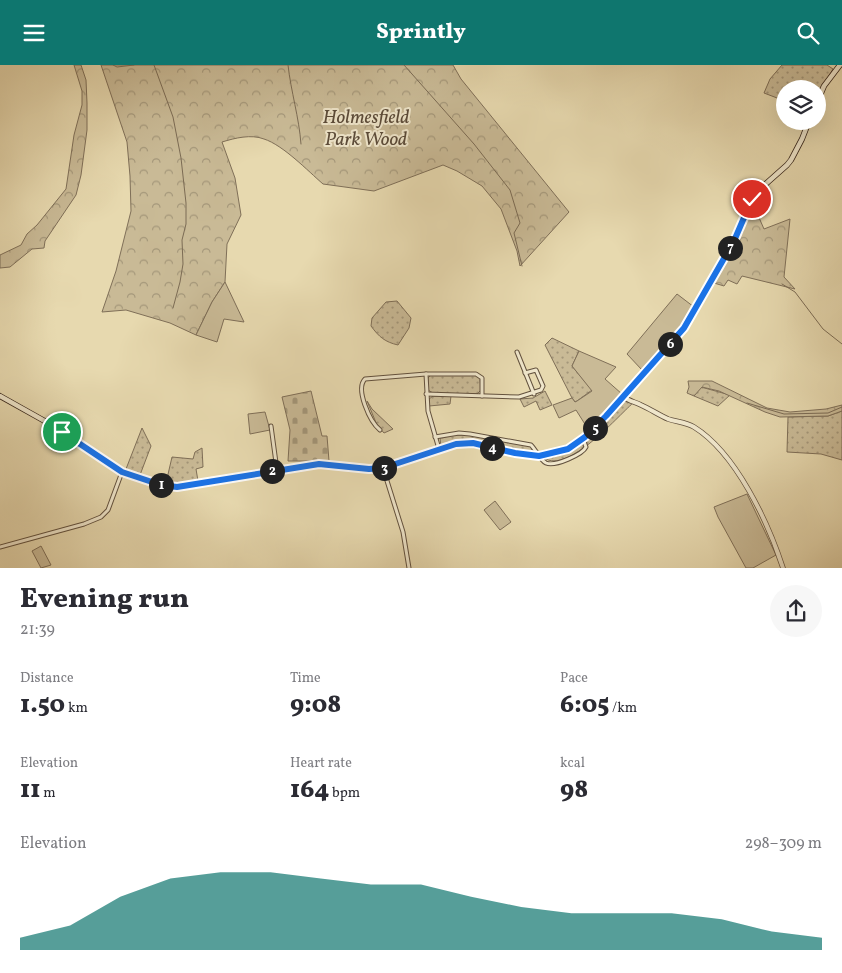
<!DOCTYPE html>
<meta charset="utf-8">
<style>
body{margin:0;font-family:Vollkorn,serif;background:#f7f7f7;color:#2b2b33;height:100vh;display:flex;flex-direction:column;font-size:19px;white-space:nowrap}
*{box-sizing:border-box;margin:0}
p{font-size:16px;color:#7c7c81}
.icon{flex:none;width:28px;height:28px;fill:none;stroke:currentColor;stroke-width:2;stroke-linecap:round;stroke-linejoin:round}
.map{position:relative;height:503px;overflow:hidden}
.sheet{display:flex;flex-direction:column;background:#fff;flex:1}
.sheet>*{flex:none}
.tools{position:absolute;left:776px;top:15px;display:grid;gap:10px}
.tools a{display:grid;place-items:center;width:50px;height:50px;border-radius:50%;background:#fff;box-shadow:0 5px 20px #0002;font-size:25px}
.pin{position:absolute;display:grid;place-items:center;width:42px;height:42px;color:#fff;margin:-21px;border:2px solid #fff;border-radius:50%;box-shadow:0 1px 5px #0007}
.km{position:absolute;width:25px;height:25px;margin:-12px;border-radius:50%;background:#222;color:#fff;font-size:14px;line-height:25px;text-align:center}
.round{display:grid;place-items:center;flex:none;width:52px;height:52px;border-radius:26px;background:#f7f7f7}
.head{display:flex;align-items:center;justify-content:space-between;height:85px;padding:0 20px}
h1{font-size:28px;font-weight:800;line-height:38px}
.figures{display:grid;grid-template-columns:repeat(3,1fr);gap:8px;height:85px;padding:5px 20px}
.figures div{display:grid;align-content:center}
.figures b{font-size:25px;font-weight:800}
.figures small{font-size:14px;font-weight:400}
.figures p{font-size:14px}
.chart{height:140px;padding:10px 20px}
.chart p{display:flex;justify-content:space-between}
.chart svg{width:100%;height:90px;margin-top:5px;fill:#0f766e;opacity:.7}
header{display:flex;justify-content:space-between;align-items:center;height:65px;padding:0 20px;background:#0f766e;color:#fff;font-size:22px;font-weight:800}
.map>svg:first-child{display:block}
</style>
<header><svg class="icon" aria-label="menu" viewBox="0 0 24 24"><path d="M4 6h16M4 12h16M4 18h16"/></svg>Sprintly<svg class="icon" aria-label="search" viewBox="0 0 24 24"><circle cx="10" cy="10" r="6"/><path d="M15 15l6 6"/></svg></header>
<div class="map">
<svg width="842" height="503" viewBox="0 0 842 503">
<defs>
<pattern id="grass-dots" width="8" height="8" patternUnits="userSpaceOnUse" patternTransform="scale(1.25)"><rect width="8" height="8" fill="#c9ba96"/><path d="M2 2h.1M6 6h.1" fill="none" stroke="#a4977a" stroke-width="1.8" stroke-linecap="round"/></pattern>
<pattern id="forest-crowns" width="20" height="18" patternUnits="userSpaceOnUse" patternTransform="scale(1.25)"><rect width="20" height="18" fill="#c9ba96"/><path d="M2 6a3 3 0 1 1 6 0M12 15a3 3 0 1 1 6 0" fill="none" stroke="#a4977a"/></pattern>
<pattern id="cemetery-stones" width="16" height="16" patternUnits="userSpaceOnUse" patternTransform="scale(1.25)"><rect width="16" height="16" fill="#c9ba96"/><path d="M2 7V4a2 2 0 0 1 4 0v3zM10 15v-3a2 2 0 0 1 4 0v3z" fill="#a4977a"/></pattern>
</defs>
<rect width="100%" height="100%" fill="#e7d9af"/>
<filter id="stains"><feTurbulence type="fractalNoise" baseFrequency=".004" numOctaves="4"/><feColorMatrix values="0 0 0 0 .2 0 0 0 0 .09 0 0 0 0 .02 0 0 0 .5 -.17"/></filter>
<radialGradient id="worn" r=".72"><stop offset=".6" stop-color="#630" stop-opacity="0"/><stop offset="1" stop-color="#630" stop-opacity=".3"/></radialGradient>
<g fill="url(#grass-dots)" stroke="#7f6f58">
<path d="M782,0H827L833,4L818,29V24H785V36L764,28L770,14Z"/>
<path d="M397,236L411,253L409,263L398,280C385,277 379,272 371,261L372,253L386,237Z"/>
<path d="M552,273L579,286L572,301L592,325L577,336L575,337L572,333L545,280Z"/>
<path d="M431,310H475L480,313L481,325L477,329L433,328L428,325V313Z"/>
<path d="M701,322L730,330L718,341L694,331Z"/>
<path d="M545,326L552,340L540,345L536,336L524,342L520,334L533,333Z"/>
<path d="M433,331H451L450,339L429,341V334Z"/>
<path d="M367,336L372,344L393,364L384,368L377,360Z"/>
<path d="M623,336L633,338C616,353 568,409 544,393C584,383 595,363 623,336Z"/>
<path d="M842,346V395L821,389L787,387L788,352L828,351Z"/>
<path d="M142,363L151,381L140,410L126,404Z"/>
<path d="M454,370H470L530,381L534,388L533,389L507,384L473,375L460,376L441,382L440,373Z"/>
<path d="M202,383L203,402L196,404L198,416L183,419L166,418L172,392L193,394L195,387Z"/>
</g>
<g fill="url(#forest-crowns)" stroke="#7f6f58">
<path d="M74,0H81L86,15L87,38V65L81,110L76,130L45,176L44,183L32,184L10,202L0,203V190L21,180L27,169L37,160L66,124L74,70L82,40V26Z"/>
<path d="M101,0H453L461,14L569,147L520,201L517,186L501,144L482,121L457,106L443,100L374,126L323,119C308,106 283,80 264,74C251,69 235,73 222,77L235,113L241,150L227,179L225,217L212,237L196,270L170,258L126,245L102,247L116,206L131,146L130,111L127,77Z"/>
<path d="M753,139L764,164L790,154L784,212L795,224L742,211L737,219L728,215L724,221L714,218L743,166L746,153Z"/>
<path d="M688,316H712L767,343L790,347L826,344L842,340V346L828,351L780,352L765,347L719,326L702,322L694,331L687,328L689,322Z"/>
</g>
<path fill="url(#cemetery-stones)" stroke="#7f6f58" d="M311,326L322,371H327L329,396H288L290,365L282,332Z"/>
<g fill="#c9ba96" stroke="#7f6f58">
<path d="M225,217L244,257L224,254L217,277L196,270L212,237Z"/>
<path d="M677,229L694,242L686,254L642,305L627,289Z"/>
<path d="M579,286L616,302L605,314L622,329L588,364L576,345L559,353L553,340L572,333L575,337L577,336L592,326L572,301Z"/>
<path d="M265,347L270,365L250,369L248,349Z"/>
<path d="M747,429L776,490L753,503H746L718,452L714,442Z"/>
<path d="M495,436L511,457L500,465L484,445Z"/>
<path d="M41,481L51,500L41,503L32,486Z"/>
</g>
<g fill="none" stroke-linecap="round" stroke-linejoin="round">
<g stroke="#7b6b54" stroke-width="1">
<path d="M113,0L117,2L134,0"/>
<path d="M154,0L173,52L181,93L186,138V159L182,175L183,199L180,217L173,243"/>
<path d="M288,0C291,27 299,52 301,79"/>
<path d="M404,0L474,79L510,125L520,158L514,168L522,201"/>
<path d="M782,219L795,227L823,264L842,279"/>
<path d="M747,338L784,349L828,348L842,342"/>
</g>
<g stroke="#62513e" stroke-width="5">
<g id="minor">
<path d="M517,287L534,329"/>
<path d="M426,309L428,346L439,384"/>
<path d="M426,329L519,332L541,325L543,321L536,305L525,308"/>
<path d="M271,361L277,405"/>
<path d="M380,365C370,357 355,324 365,314L426,309H476L482,313V331"/>
<path d="M435,372L459,368L470,369L531,380C536,385 540,395 546,398C555,402 583,389 586,382L583,374"/>
<path d="M383,403L403,467L409,503"/>
<path d="M0,482L84,459L101,452L108,445L122,407"/>
</g>
</g>
<g stroke="#62513e" stroke-width="5.5">
<path id="tertiary" d="M624,332C629,336 635,337 641,340C650,344 659,350 668,354C677,357 686,357 694,362C736,388 768,457 783,503"/>
</g>
<g stroke="#352419" stroke-width="6">
<g id="secondary">
<path d="M818,35L824,21L840,0"/>
<path d="M0,331L50,359L117,404L133,411L169,422L215,417L319,399L369,404L383,403L439,384L468,377L531,391C555,391 575,382 592,366L684,263L734,176L752,134L760,124L787,100L791,95L802,74L809,56"/>
</g>
</g>
<use href="#minor" stroke="#efe6cb" stroke-width="3"/>
<use href="#tertiary" stroke="#efe6cb" stroke-width="4"/>
<use href="#secondary" stroke="#efe6cb" stroke-width="4.5"/>
</g>
<g fill="none" stroke-linecap="round" stroke-linejoin="round">
<g stroke="#fff" stroke-width="10">
<path id="route" d="M62,367L122,407L161,420L177,422L319,399L369,404L383,403L456,379L473,378L515,388L539,391L568,384L585,372L606,351L684,263L734,176L752,134"/>
</g>
<use href="#route" stroke="#1a73e8" stroke-width="6"/>
</g>
<g text-anchor="middle" stroke-width="4" stroke-linejoin="round" paint-order="stroke">
<g font-size="19" font-style="italic" fill="#5a4a38" stroke="#efe6cb">
<text x="366" y="58">Holmesfield<tspan x="366" dy="22">Park Wood</tspan></text>
</g>
</g>
<rect width="100%" height="100%" filter="url(#stains)"/>
<rect width="100%" height="100%" fill="url(#worn)"/>
</svg>
<div class="tools">
<a><svg class="icon" aria-label="layers" viewBox="0 0 24 24"><path d="M12 4l9 5-9 5-9-5zM3 14l9 5 9-5"/></svg></a>
</div>
<div class="pin" style="left:62px;top:367px;background:#1e9e55"><svg class="icon" aria-label="arrive" viewBox="0 0 24 24"><path d="M6 21V4h12l-3 4 3 4H6"/></svg></div>
<div class="pin" style="left:752px;top:134px;background:#d93025"><svg class="icon" aria-label="check" viewBox="0 0 24 24"><path d="M5 12l5 5 9-10"/></svg></div>
<b class="km" style="left:161px;top:420px">1</b>
<b class="km" style="left:272px;top:406px">2</b>
<b class="km" style="left:384px;top:403px">3</b>
<b class="km" style="left:492px;top:383px">4</b>
<b class="km" style="left:595px;top:363px">5</b>
<b class="km" style="left:670px;top:279px">6</b>
<b class="km" style="left:730px;top:183px">7</b>
</div>
<section class="sheet">
<div class="head"><div><h1>Evening run</h1><p>21:39</p></div><a class="round"><svg class="icon" aria-label="share" viewBox="0 0 24 24"><path d="M12 15V3M7 8l5-5 5 5M5 13v7h14v-7"/></svg></a></div>
<div class="figures">
<div><p>Distance</p><b>1.50<small> km</small></b></div>
<div><p>Time</p><b>9:08</b></div>
<div><p>Pace</p><b>6:05<small> /km</small></b></div>
</div>
<div class="figures">
<div><p>Elevation</p><b>11<small> m</small></b></div>
<div><p>Heart rate</p><b>164<small> bpm</small></b></div>
<div><p>kcal</p><b>98</b></div>
</div>
<div class="chart"><p><span>Elevation</span>298–309 m</p>
<svg viewBox="0 0 160 44" preserveAspectRatio="none"><path d="M0 44V38L10 32L20 18L30 9L40 6L50 6L60 9L70 12L80 12L90 18L100 23L110 26L120 26L130 26L140 29L150 35L160 38V44z"/></svg>
</div>
</section>
